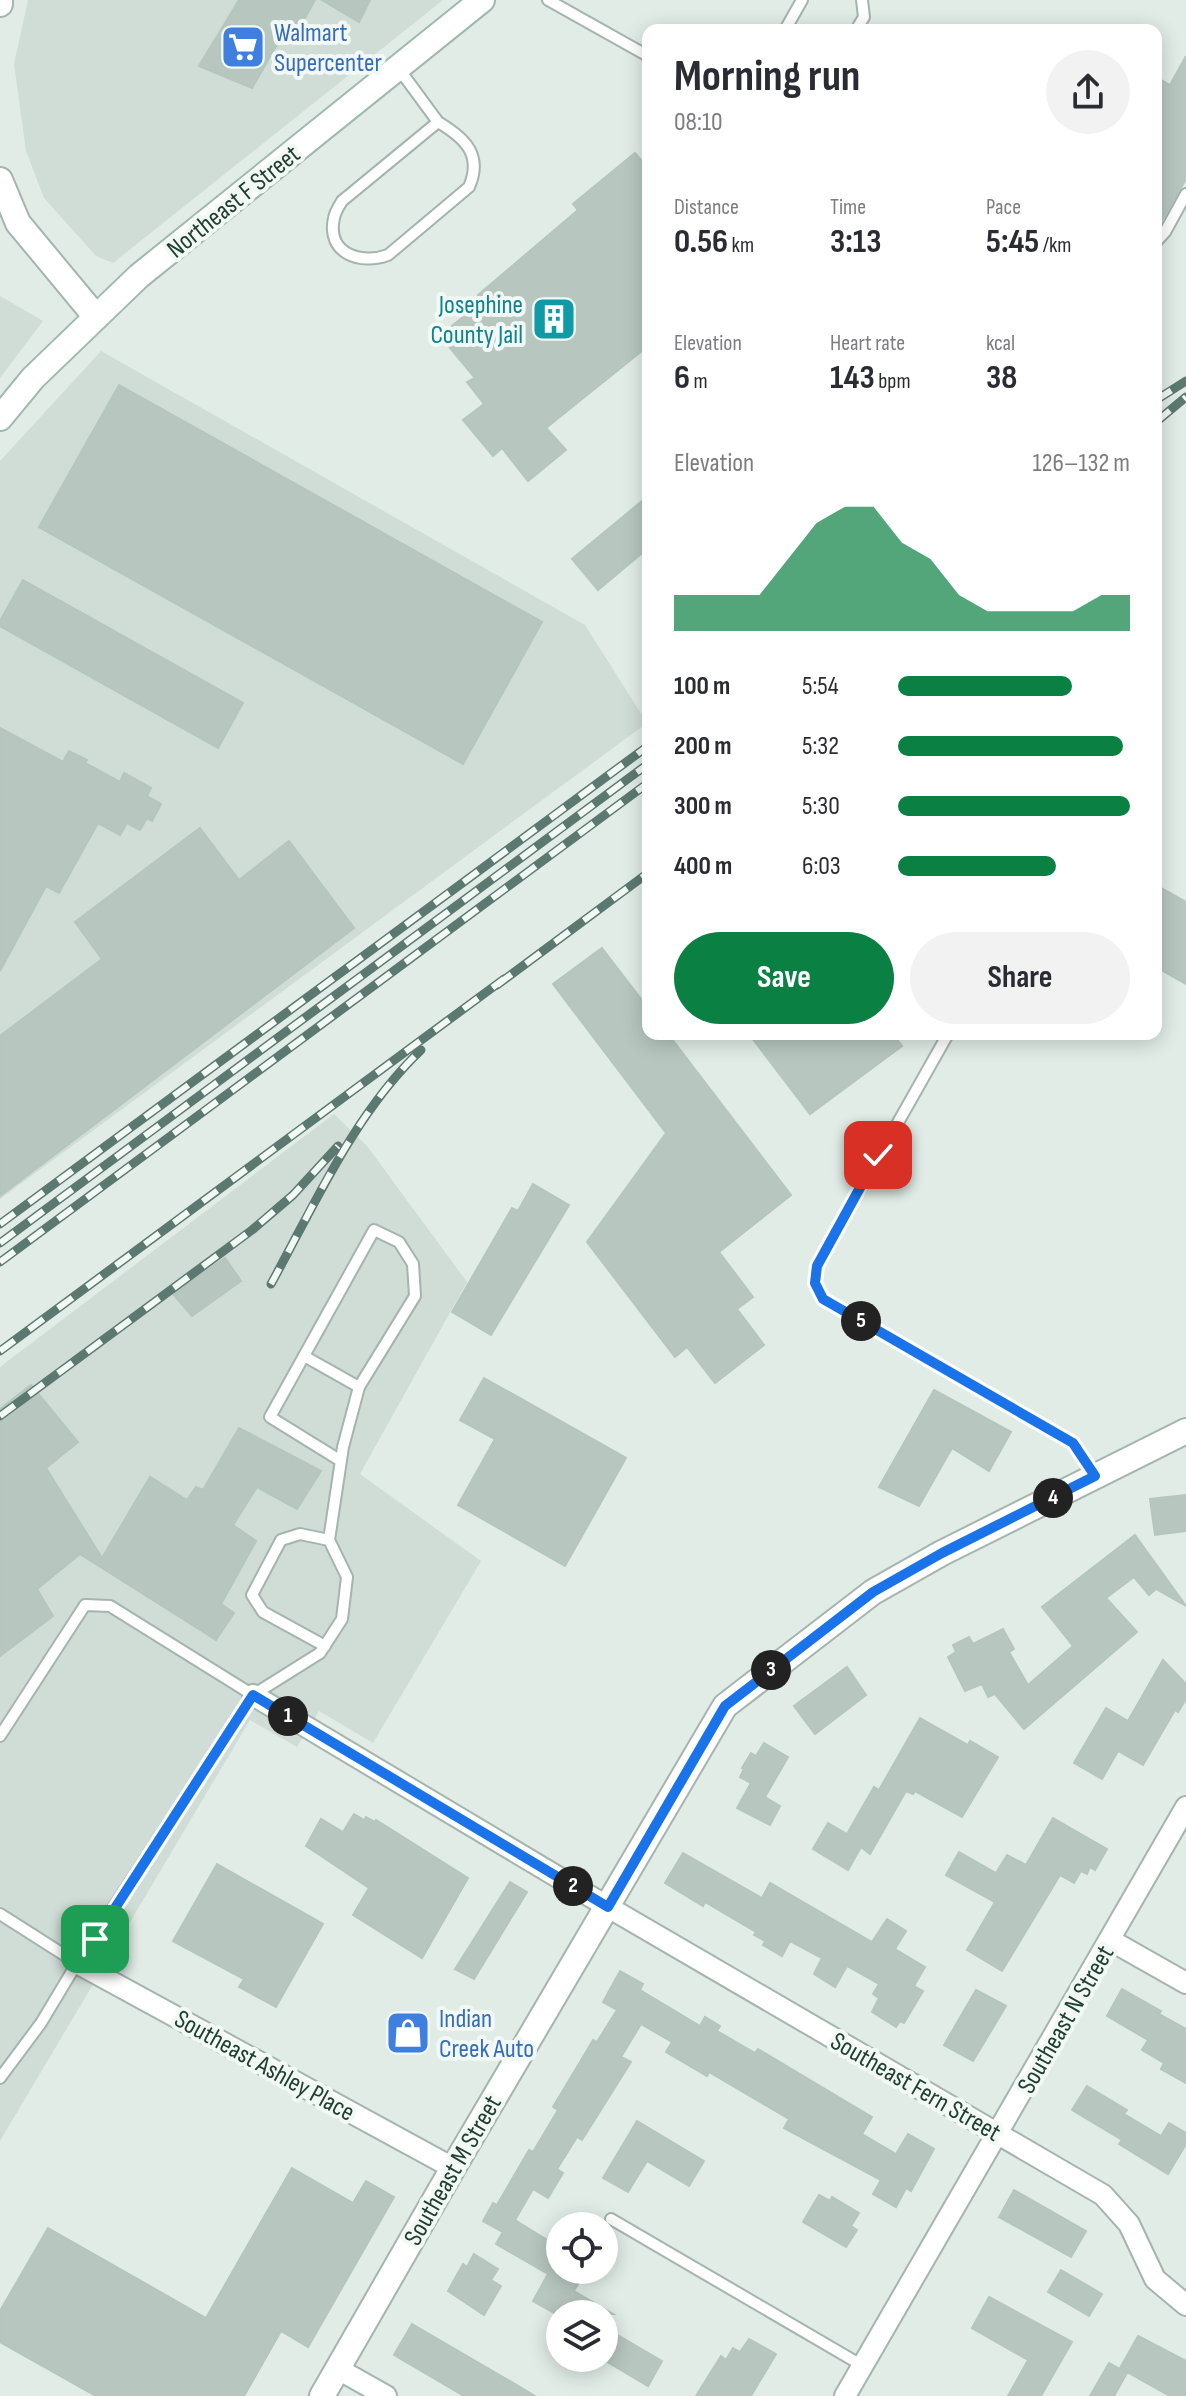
<!DOCTYPE html>
<meta charset="utf-8">
<style>
body{margin:0;font-family:"Sofia Sans Condensed",sans-serif;background:#f2f2f3;color:#2b2b33;height:100vh;display:flex;flex-direction:column;font-size:30px;white-space:nowrap}
*{box-sizing:border-box;margin:0}
p{font-size:26px;color:#7c7c81}
.icon{flex:none;width:44px;height:44px;fill:none;stroke:currentColor;stroke-width:2;stroke-linecap:round;stroke-linejoin:round}
.map{position:relative;flex:1;overflow:hidden}
.details{position:absolute;left:642px;top:24px;width:520px;height:1016px;display:flex;flex-direction:column;background:#fff;border-radius:16px;box-shadow:0 4px 20px #0003}
.details>*{flex:none}
.fabs{position:absolute;left:546px;top:2212px;display:grid;gap:16px}
.fabs a{display:grid;place-items:center;width:72px;height:72px;border-radius:50%;background:#fff;box-shadow:0 4px 20px #0003;font-size:40px}
.pin{position:absolute;display:grid;place-items:center;width:68px;height:68px;color:#fff;margin:-34px;border-radius:16px;box-shadow:0 4px 12px #0006}
.km{position:absolute;width:40px;height:40px;margin:-20px;border-radius:50%;background:#222;color:#fff;font-size:22px;line-height:40px;text-align:center}
.round{display:grid;place-items:center;flex:none;width:84px;height:84px;border-radius:42px;background:#f2f2f3}
.overview{display:flex;align-items:center;justify-content:space-between;height:136px;padding:0 32px}
h1{font-size:44px;font-weight:700;line-height:60px}
.stats{display:grid;grid-template-columns:repeat(3,1fr);gap:12px;height:136px;padding:8px 32px}
.stats div{display:grid;align-content:center}
.stats b{font-size:34px;font-weight:700}
.stats small{font-size:22px;font-weight:400}
.stats p{font-size:22px}
.chart{height:224px;padding:16px 32px}
.chart p{display:flex;justify-content:space-between}
.chart svg{width:100%;height:144px;margin-top:8px;fill:#0b8043;opacity:.7}
.button{display:flex;gap:16px;margin-top:auto;padding:16px 32px}
.button a{flex:1;height:92px;border-radius:48px;background:#0b8043;color:#fff;font-size:32px;font-weight:700;line-height:92px;text-align:center}
.button a+a{background:#f2f2f3;color:#2b2b33}
ul{padding:0 32px;list-style:none;font-size:26px}
li{display:grid;grid-template-columns:128px 96px 1fr;align-items:center;height:60px}
li i{height:20px;border-radius:10px;background:#0b8043}
.map>svg:first-child{display:block}
</style>
<div class="map">
<svg width="1186" height="2396" viewBox="0 0 1186 2396">
<rect width="100%" height="100%" fill="#e1ece7"/>
<g fill="#d0dcd6">
<path d="M28,0H443L113,263L96,256L44,198L26,151L14,64Z"/>
<path d="M0,296L43,321L0,378Z"/>
<path d="M101,351L585,625L647,723L0,1199V461Z"/>
<path d="M334,1114L367,1146L467,1282L360,1474L481,1561L373,1743L319,1711L297,1747L250,1720L0,2141V1367Z"/>
</g>
<g fill="#b7c7c0" stroke="#b4c6be" stroke-width="2">
<path d="M239,0H315L300,27L290,22L252,88L199,66Z"/>
<path d="M322,0H370L359,22Z"/>
<path d="M1186,56V179L1156,230V77L1170,85Z"/>
<path d="M635,153L648,168V346L546,428L566,450L528,481L502,448L493,456L463,420L484,404L467,382L475,378L440,336L481,302L478,295L578,210L573,204Z"/>
<path d="M119,385L542,622L463,764L39,527Z"/>
<path d="M648,496V548L598,590L572,559Z"/>
<path d="M23,580L243,703L218,748L0,626V621Z"/>
<path d="M0,728L63,762L69,751L87,760L85,763L120,782L124,773L151,788L147,796L161,804L152,821L147,818L140,830L127,823L120,835L98,823L59,893L46,886L0,971Z"/>
<path d="M200,828L239,880L289,841L354,928L0,1196V1036L102,959L75,922Z"/>
<path d="M1156,885L1186,902V984L1156,967Z"/>
<path d="M602,948L648,1008V1034H668L791,1195L719,1252L753,1297L737,1309L764,1345L715,1383L687,1347L675,1357L587,1242L666,1133L553,984Z"/>
<path d="M749,1034H893L902,1046L810,1114Z"/>
<path d="M533,1184L569,1205L491,1335L452,1312L512,1208L518,1211Z"/>
<path d="M225,1258L241,1281L192,1316L173,1294Z"/>
<path d="M484,1378L626,1458L565,1566L458,1505L495,1439L460,1420Z"/>
<path d="M31,1385L78,1442L46,1468L102,1558L150,1477L187,1500L196,1487L203,1490L239,1428L321,1471L297,1509L257,1487L233,1525L256,1541L221,1604L234,1613L216,1640L80,1554L37,1589L53,1616L0,1656V1409Z"/>
<path d="M934,1390L1011,1432L989,1471L952,1448L919,1506L879,1487Z"/>
<path d="M1186,1495V1531L1155,1535L1150,1499Z"/>
<path d="M1135,1535L1186,1606L1156,1589L1149,1595L1134,1577L1106,1598L1137,1632L1024,1729L995,1694L988,1697L982,1684L965,1691L948,1657L956,1652L953,1645L969,1637L973,1644L1003,1629L1014,1649L1009,1652L1028,1685L1073,1646L1042,1607Z"/>
<path d="M1163,1660L1186,1684V1699L1178,1712L1175,1710L1143,1765L1118,1751L1102,1779L1074,1763L1106,1708L1128,1721Z"/>
<path d="M847,1667L866,1695L815,1734L794,1706Z"/>
<path d="M920,1718L968,1745L970,1741L998,1757L962,1817L915,1791L913,1794L906,1791L870,1854L861,1847L848,1870L813,1849L828,1823L847,1834L874,1787L879,1790Z"/>
<path d="M764,1743L788,1757L765,1797L780,1806L770,1825L737,1808L751,1783L740,1777L744,1769L742,1768L751,1753L756,1756Z"/>
<path d="M354,1814L364,1820L366,1817L375,1822L376,1820L468,1878L422,1958L353,1915L369,1888L306,1846L321,1819L343,1832Z"/>
<path d="M1053,1818L1107,1849L1095,1870L1090,1867L1087,1874L1081,1871L1074,1883L1060,1875L1002,1971L967,1950L995,1902L946,1875L959,1852L996,1873L1007,1855L1026,1865Z"/>
<path d="M683,1853L762,1898L770,1883L872,1942L887,1919L906,1931L895,1949L925,1967L914,1986L923,1991L904,2023L900,2021L896,2027L872,2012L879,1998L873,1994L879,1984L847,1966L835,1987L814,1974L822,1958L790,1941L782,1956L763,1945L765,1941L754,1935L756,1932L705,1902L703,1906L665,1883Z"/>
<path d="M217,1864L323,1924L276,2007L239,1987L244,1979L173,1941Z"/>
<path d="M510,1882L527,1892L474,1979L455,1969Z"/>
<path d="M620,1971L643,1984L640,1990L700,2026L705,2017L720,2026L717,2031L755,2053L758,2049L872,2117L862,2134L896,2154L908,2134L934,2149L911,2191L906,2188L896,2207L873,2194L881,2180L784,2128L789,2119L709,2072L707,2076L666,2052L672,2042L641,2024L621,2057L631,2062L582,2140L577,2137L557,2169L563,2173L548,2198L533,2189L515,2220L560,2248V2270H586L574,2291L613,2314H556L533,2301L548,2274L496,2244L503,2232L483,2221L493,2203L497,2205L529,2150L533,2152L558,2110L553,2107L577,2067L593,2040L597,2042L617,2010L603,2002Z"/>
<path d="M1122,1989L1161,2011L1159,2014L1186,2029V2083L1161,2069L1164,2063L1142,2050L1148,2040L1107,2016Z"/>
<path d="M976,1990L1006,2006L973,2061L944,2045Z"/>
<path d="M1087,2086L1127,2110L1124,2114L1161,2136L1169,2123L1186,2133V2144L1168,2174L1119,2144L1122,2140L1072,2110Z"/>
<path d="M637,2121L704,2161L689,2186L647,2161L628,2192L603,2178Z"/>
<path d="M292,2168L353,2203L366,2181L394,2197L308,2347L281,2331L244,2396H96L0,2342V2311L48,2228L206,2318Z"/>
<path d="M1014,2190L1086,2231L1071,2257L999,2217Z"/>
<path d="M819,2195L830,2201L832,2197L859,2213L851,2226L857,2230L846,2247L803,2222Z"/>
<path d="M474,2254L498,2269L491,2280L501,2286L484,2315L448,2291L463,2264L467,2267Z"/>
<path d="M1061,2270L1102,2294L1089,2316L1048,2292Z"/>
<path d="M989,2297L1072,2342L1041,2396H1008L1028,2360L972,2328Z"/>
<path d="M412,2324L503,2377L535,2396H464L394,2355Z"/>
<path d="M604,2327L662,2361L648,2386L604,2360Z"/>
<path d="M1138,2336L1186,2361V2396H1170L1120,2368Z"/>
<path d="M749,2339L776,2354L751,2396H696L721,2356L726,2360L733,2348L740,2352Z"/>
<path d="M1109,2363L1127,2373L1114,2396H1090Z"/>
</g>
<g fill="none" stroke-linecap="round" stroke-linejoin="round">
<g stroke="#a4b4ae" stroke-width="14">
<g id="service">
<path d="M548,0L648,56"/>
<path d="M785,30L802,0"/>
<path d="M856,30L864,17L862,0"/>
<path d="M399,69L438,122L342,201C339,206 335,212 334,218C326,254 361,265 388,255L469,187C483,155 465,138 438,122"/>
<path d="M1156,242L1165,232L1186,194"/>
<path d="M948,1034L817,1266L815,1283L823,1299L1073,1443L1094,1475"/>
<path d="M304,1356L359,1387"/>
<path d="M325,1646L263,1612L252,1595L281,1540L300,1534L329,1540"/>
<path d="M253,1695L320,1653L342,1619L347,1577L329,1540L343,1447L359,1387L415,1296L413,1264L399,1242L374,1230L270,1417L341,1461"/>
<path d="M0,1736L85,1605L110,1606L253,1695L77,1963L0,1914"/>
<path d="M0,2078L41,2023L77,1963"/>
<path d="M611,2219L863,2366"/>
</g>
</g>
<g stroke="#a4b4ae" stroke-width="24">
<g id="minor">
<path d="M253,1695L608,1907L1103,2195L1129,2224L1155,2279L1186,2305"/>
<path d="M1110,1940L1186,1983"/>
<path d="M77,1963L453,2168"/>
<path d="M338,2369L386,2396"/>
<path d="M845,2396L1186,1807"/>
</g>
</g>
<g stroke="#a4b4ae" stroke-width="28">
<g id="tertiary">
<path d="M0,4V0"/>
<path d="M0,180L18,223L96,317"/>
<path d="M322,2396L453,2168L725,1706L873,1592L942,1553L1186,1431"/>
</g>
</g>
<g stroke="#9fb9af" stroke-width="28">
<path id="secondary" d="M0,418L33,378L139,276L482,0"/>
</g>
<use href="#service" stroke="#fff" stroke-width="10"/>
<use href="#minor" stroke="#fff" stroke-width="20"/>
<use href="#tertiary" stroke="#fff" stroke-width="24"/>
<use href="#secondary" stroke="#fff" stroke-width="24"/>
<g stroke="#5b7971" stroke-width="9">
<g id="rail">
<path d="M1156,400L1186,381"/>
<path d="M1156,422L1186,397"/>
<path d="M497,985L648,873"/>
<path d="M0,1224L648,746"/>
<path d="M0,1243L648,764"/>
<path d="M0,1262L648,783"/>
<path d="M271,1284C315,1204 354,1114 421,1050"/>
<path d="M0,1351L504,979"/>
<path d="M0,1416L252,1230L293,1195L338,1146"/>
</g>
</g>
<use href="#rail" stroke="#f2f9f5" stroke-width="6" stroke-dasharray="18" stroke-linecap="butt"/>
</g>
<g fill="none" stroke-linecap="round" stroke-linejoin="round">
<g stroke="#fff" stroke-width="16">
<path id="route" d="M95,1939L253,1695L608,1907L725,1706L873,1592L942,1553L1095,1476L1073,1443L823,1299L815,1283L817,1266L878,1155"/>
</g>
<use href="#route" stroke="#1a73e8" stroke-width="10"/>
</g>
<defs>
<g id="supermarket-square" transform="scale(2.3)"><rect x="-9" y="-9" width="18" height="18" rx="4" fill="#3f7fe0" stroke="#f2f9f5"/><path d="M-6-5.5h2.5l.6 2H6L4.5 2H-2.5L-4.4-4H-6ZM-1.5 3.2a1.3 1.3 0 1 0 .1 0ZM3 3.2a1.3 1.3 0 1 0 .1 0Z" fill="#fff"/></g>
<g id="building-square" transform="scale(2.3)"><rect x="-9" y="-9" width="18" height="18" rx="4" fill="#0f9aa8" stroke="#f2f9f5"/><path d="M-4-6H4V6H1V3H-1V6H-4ZM-2.5-4.3h1.7v1.8h-1.7ZM.8-4.3h1.7v1.8H.8ZM-2.5-1h1.7V.8h-1.7ZM.8-1h1.7V.8H.8Z" fill="#fff"/></g>
<g id="shop-square" transform="scale(2.3)"><rect x="-9" y="-9" width="18" height="18" rx="4" fill="#3f7fe0" stroke="#f2f9f5"/><path d="M-5-2.5h2.3a2.7 3.5 0 0 1 5.4 0H5L5.5 6h-11ZM-1.5-2.5h3a1.5 2.3 0 0 0-3 0Z" fill="#fff"/></g>
</defs>
<g fill-rule="evenodd">
<use href="#supermarket-square" x="243" y="47"/>
<use href="#building-square" x="554" y="319"/>
<use href="#shop-square" x="408" y="2033"/>
</g>
<g text-anchor="middle" stroke-width="8" stroke-linejoin="round" paint-order="stroke">
<g font-size="26" fill="#366cbe" stroke="#f2f9f5" text-anchor="start">
<text x="274" y="41">Walmart<tspan x="274" dy="30">Supercenter</tspan></text>
<text x="439" y="2027">Indian<tspan x="439" dy="30">Creek Auto</tspan></text>
</g>
<g font-size="26" fill="#213e35" stroke="#f2f9f5">
<text transform="translate(233 201) rotate(-39)" y="9">Northeast F Street</text>
<text transform="translate(1065 2019) rotate(-60)" y="9">Southeast N Street</text>
<text transform="translate(265 2065) rotate(29)" y="9">Southeast Ashley Place</text>
<text transform="translate(916 2086) rotate(30)" y="9">Southeast Fern Street</text>
<text transform="translate(452 2170) rotate(-60)" y="9">Southeast M Street</text>
</g>
<g font-size="26" fill="#0d838f" stroke="#f2f9f5" text-anchor="end">
<text x="523" y="313">Josephine<tspan x="523" dy="30">County Jail</tspan></text>
</g>
</g>
</svg>
<div class="fabs">
<a><svg class="icon" aria-label="locate" viewBox="0 0 24 24"><circle cx="12" cy="12" r="6"/><path d="M12 2v4M12 18v4M2 12h4M18 12h4"/></svg></a>
<a><svg class="icon" aria-label="layers" viewBox="0 0 24 24"><path d="M12 4l9 5-9 5-9-5zM3 14l9 5 9-5"/></svg></a>
</div>
<div class="pin" style="left:95px;top:1939px;background:#1e9e55"><svg class="icon" aria-label="arrive" viewBox="0 0 24 24"><path d="M6 21V4h12l-3 4 3 4H6"/></svg></div>
<div class="pin" style="left:878px;top:1155px;background:#d93025"><svg class="icon" aria-label="check" viewBox="0 0 24 24"><path d="M5 12l5 5 9-10"/></svg></div>
<b class="km" style="left:288px;top:1716px">1</b>
<b class="km" style="left:573px;top:1886px">2</b>
<b class="km" style="left:771px;top:1670px">3</b>
<b class="km" style="left:1053px;top:1498px">4</b>
<b class="km" style="left:861px;top:1321px">5</b>
<section class="details">
<div class="overview"><div><h1>Morning run</h1><p>08:10</p></div><a class="round"><svg class="icon" aria-label="share" viewBox="0 0 24 24"><path d="M12 15V3M7 8l5-5 5 5M5 13v7h14v-7"/></svg></a></div>
<div class="stats">
<div><p>Distance</p><b>0.56<small> km</small></b></div>
<div><p>Time</p><b>3:13</b></div>
<div><p>Pace</p><b>5:45<small> /km</small></b></div>
</div>
<div class="stats">
<div><p>Elevation</p><b>6<small> m</small></b></div>
<div><p>Heart rate</p><b>143<small> bpm</small></b></div>
<div><p>kcal</p><b>38</b></div>
</div>
<div class="chart"><p><span>Elevation</span>126–132 m</p>
<svg viewBox="0 0 160 44" preserveAspectRatio="none"><path d="M0 44V33L10 33L20 33L30 33L40 22L50 11L60 6L70 6L80 17L90 22L100 33L110 38L120 38L130 38L140 38L150 33L160 33V44z"/></svg>
</div>
<ul>
<li><b>100 m</b>5:54<i style="width:75%"></i></li>
<li><b>200 m</b>5:32<i style="width:97%"></i></li>
<li><b>300 m</b>5:30<i style="width:100%"></i></li>
<li><b>400 m</b>6:03<i style="width:68%"></i></li>
</ul>
<div class="button"><a>Save</a><a>Share</a></div>
</section>
</div>
